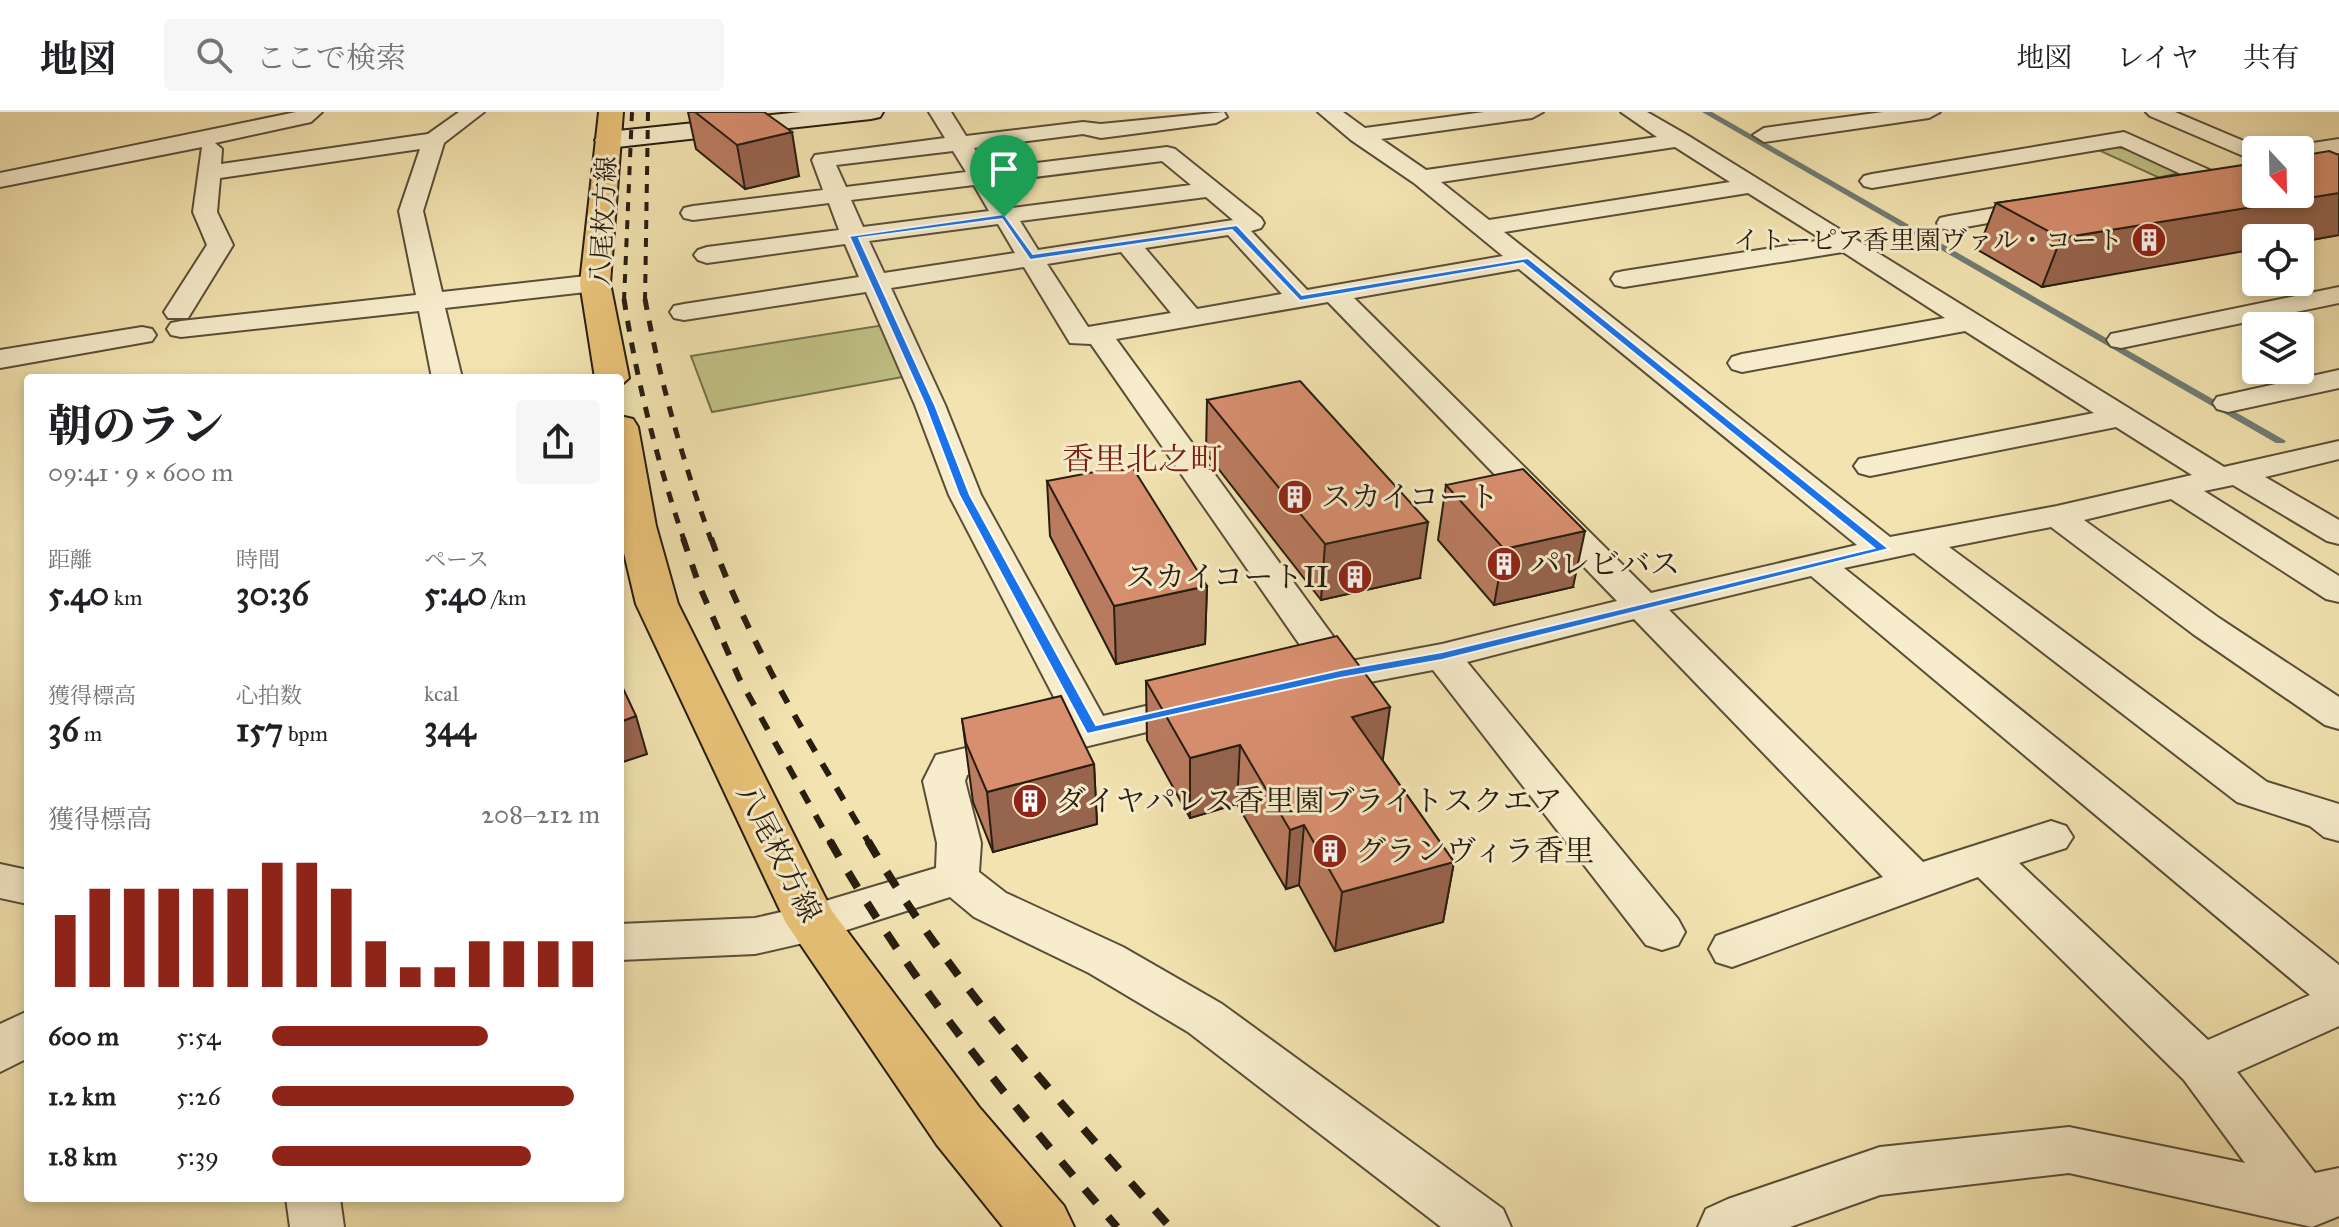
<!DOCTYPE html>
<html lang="ja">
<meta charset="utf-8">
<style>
body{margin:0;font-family:"IM FELL Great Primer","Noto Serif JP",serif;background:#f6f6f6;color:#202124;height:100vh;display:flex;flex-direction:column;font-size:30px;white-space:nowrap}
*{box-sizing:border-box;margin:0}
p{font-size:26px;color:#757577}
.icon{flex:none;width:44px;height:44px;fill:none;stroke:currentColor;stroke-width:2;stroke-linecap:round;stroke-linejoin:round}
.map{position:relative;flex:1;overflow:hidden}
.side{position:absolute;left:24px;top:262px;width:600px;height:828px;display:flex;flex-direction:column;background:#fff;border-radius:8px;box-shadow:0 4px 12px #0003}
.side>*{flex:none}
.needle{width:52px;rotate:158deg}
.tools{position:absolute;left:2242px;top:24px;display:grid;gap:16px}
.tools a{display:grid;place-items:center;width:72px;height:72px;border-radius:8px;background:#fff;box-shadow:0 4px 12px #0003;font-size:40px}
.pin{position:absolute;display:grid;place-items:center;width:68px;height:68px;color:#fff;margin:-82px -34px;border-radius:50% 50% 50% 0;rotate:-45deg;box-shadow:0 0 8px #0007}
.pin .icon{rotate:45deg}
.round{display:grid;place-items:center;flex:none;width:84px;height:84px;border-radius:8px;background:#f6f6f6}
.overview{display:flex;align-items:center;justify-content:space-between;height:136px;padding:0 24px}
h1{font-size:44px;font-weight:800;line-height:60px}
.metrics{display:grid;grid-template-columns:repeat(3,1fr);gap:12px;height:136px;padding:8px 24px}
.metrics div{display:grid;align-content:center}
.metrics b{font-size:34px;font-weight:800}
.metrics small{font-size:22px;font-weight:400}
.metrics p{font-size:22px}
.chart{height:224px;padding:16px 24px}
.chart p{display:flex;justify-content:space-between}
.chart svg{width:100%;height:144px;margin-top:8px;stroke:#8f2418;stroke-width:6}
ul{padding:0 24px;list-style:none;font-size:26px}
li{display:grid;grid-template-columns:128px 96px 1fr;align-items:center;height:60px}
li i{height:20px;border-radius:10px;background:#8f2418}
header{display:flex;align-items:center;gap:48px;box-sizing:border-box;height:112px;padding:0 40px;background:#fff;border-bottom:2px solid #e0e0e0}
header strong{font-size:38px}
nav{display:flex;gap:44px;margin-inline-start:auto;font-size:28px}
.search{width:560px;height:72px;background:#f6f6f6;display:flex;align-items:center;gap:20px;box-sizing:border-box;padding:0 28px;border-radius:8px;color:#757577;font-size:30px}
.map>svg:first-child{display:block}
</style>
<header>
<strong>地図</strong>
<div class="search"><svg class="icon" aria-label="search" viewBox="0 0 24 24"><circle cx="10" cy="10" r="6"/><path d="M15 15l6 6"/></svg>ここで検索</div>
<nav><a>地図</a><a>レイヤ</a><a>共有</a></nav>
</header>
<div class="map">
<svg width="2339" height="1115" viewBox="0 0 2339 1115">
<rect width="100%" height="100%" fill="#f2e3b0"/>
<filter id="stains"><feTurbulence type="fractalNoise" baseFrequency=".0025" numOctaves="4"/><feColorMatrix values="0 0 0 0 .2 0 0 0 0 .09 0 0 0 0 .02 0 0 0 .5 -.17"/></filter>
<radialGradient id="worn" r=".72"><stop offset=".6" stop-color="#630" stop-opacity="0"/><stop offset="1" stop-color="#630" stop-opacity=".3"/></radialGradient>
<g fill="#c0c287" stroke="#74704c" stroke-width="2">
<path d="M2112,34C2133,38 2167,47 2181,64L2162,67L2096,37Z"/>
<path d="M884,213L908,264L712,300L691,244Z"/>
</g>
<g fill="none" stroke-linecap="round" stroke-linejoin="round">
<path fill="#707c74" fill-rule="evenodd" d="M1702,0H1712L2286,329L2284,331H2276Z"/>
<g stroke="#5a4e38" stroke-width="4">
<g id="minor">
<path d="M296,0H322L311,10L215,31L222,37L221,52L428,22L459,0H484L444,31L423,99L442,180L595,163L604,165L608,171L604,177L595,179L445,196L462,266H432L419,199L181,225L171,223L167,217L171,211L181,209L416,183L399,99L420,37L220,66L217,100L233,133L188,206H168L164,200L207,133L193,100L202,35L0,75V61Z"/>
<path d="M929,0H951L966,24L1083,10L1101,12L1224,0L1227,5L1216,11L1101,26L1083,22L974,36L987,57L1167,35L1175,37L1261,106L1264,111L1261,116L1251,119L1307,178L1503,144L1414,71L1351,28L1318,0H1343L1365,16L1484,0H1543L1532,6L1381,27L1426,58L1657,25L1621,0H1647L1687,23L2224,355L2339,329V347L2265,365L2339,408V432L2327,429L2233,373L2204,379L2339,464V490L2326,487L2171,387L2084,408L2219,506L2339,585V617L2325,613L2193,522L2051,415L1949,435L2267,670L2339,692V729L2324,725L2310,714L2237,690L1914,441L1844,456L2339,853V914L2237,960L2315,1061L2339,1056V1104L2312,1115L2069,1061L1880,1083L1790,1115H1698L1706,1097L1728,1087L1880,1035L2069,1015L2245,1051L2184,968L1978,765L1732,855L1716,850L1709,837L1716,824L1883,765L1634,507L1467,550L1678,807L1685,820L1678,833L1662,838L1646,833L1433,558L1312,581L1298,578L1293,569L1298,560L1316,556L1091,232L1070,231L1024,155L891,176L945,293L981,383L1103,604L1197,582L1211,586L1217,595L1211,604L1197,608L967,663L965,669L981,731L979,760L1006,781L1123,835L1222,892L1503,1097L1511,1115H1441L1188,920L1089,861L974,805L950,785L812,829L755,842L620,848V812L755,806L812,793L936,756L937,731L923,669L936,643L1068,612L949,383L915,293L866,180L684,208L674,206L670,200L674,194L684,192L859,165L845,132L707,151L698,148L694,143L698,138L707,135L839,118L829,91L693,108L684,106L681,101L684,96L693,94L823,78L812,48L815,43L945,26ZM1675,35L1730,70L1489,108L1441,70ZM953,39L966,60L846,75L836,53ZM1162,49L1191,73L1012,96L995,70ZM974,73L989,99L863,115L851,88ZM1748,81L1823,128L1624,159L1615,161L1611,167L1615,173L1624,175L1843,140L1945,206L1742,242L1732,245L1728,251L1732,257L1742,260L1965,219L2094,301L1859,347L1854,354L1859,361L1870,364L2116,315L2192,363L2057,394L1890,425L1504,120ZM1206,85L1233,108L1038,138L1020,109ZM998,112L1015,141L884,161L869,129ZM1228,123L1282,182L1197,197L1145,136ZM1121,140L1171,201L1088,215L1047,152ZM1519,157L1857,433L1651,481L1354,186ZM1328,190L1617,489L1442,532L1351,549L1116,227ZM1811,464L2310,883L2208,928L2019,751L2066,736L2073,725L2066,714L2051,709L1923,750L1669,498Z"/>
<path d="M1883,0H1940L1929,6L1764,30L1753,23L1764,16Z"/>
<path d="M2146,0H2175L2265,38H2256V48L2248,46L2150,4Z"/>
<path d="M2124,20L2214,60L2218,65L2214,70C2197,74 2174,81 2157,77L2153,72L2157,67L2181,62L2121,34L1872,76L1864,74L1860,69L1864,64L1872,62Z"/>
<path d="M2339,27V41L2300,47V38H2290L2300,33Z"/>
<path d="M2041,88L2049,90L2053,95L2049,100L1949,118L1940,116L1937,111L1940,106L1949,104Z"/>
<path d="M2339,175V191L2121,236L2111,234L2107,228L2111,222L2121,220Z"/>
<path d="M142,215L152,217L156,223L152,229L0,256V238Z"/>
<path d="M2339,258V276L2228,300L2217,297L2213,291L2217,285Z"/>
<path d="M0,752L28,758V792L0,786Z"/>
<path d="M28,899V946L0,960V912Z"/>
<path d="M286,1086H340L344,1115H290Z"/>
</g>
</g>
<g stroke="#281d10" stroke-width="4">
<path id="secondary" d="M801,0H883L880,5L871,7L608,36L599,33L595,28L599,23L608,20Z"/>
</g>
<g stroke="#281d10" stroke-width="4">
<g id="primary">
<path d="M599,0H623L610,171L629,266L620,274V266H595L580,171Z"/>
<path d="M620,304L633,307L638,315L656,414L678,492L832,799L979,995L1064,1094L1074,1115H1003L937,1033L786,811L636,492L620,424Z"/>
</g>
</g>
<use href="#minor" fill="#f7edcc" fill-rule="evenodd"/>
<use href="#secondary" fill="#f7edcc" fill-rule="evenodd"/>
<use href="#primary" fill="#e9c278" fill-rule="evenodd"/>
<g stroke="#281d10" stroke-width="4" stroke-dasharray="9 9" stroke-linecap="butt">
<path d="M624,189L632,0"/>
<path d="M645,189L648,0"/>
</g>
<g stroke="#281d10" stroke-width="5" stroke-dasharray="11 11" stroke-linecap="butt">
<path d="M624,187C637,270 657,349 684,428"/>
<path d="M645,187C660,270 683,349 711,428"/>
</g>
<g stroke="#281d10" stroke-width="6" stroke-dasharray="14 14" stroke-linecap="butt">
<path d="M683,426L699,473L739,566L831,731"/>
<path d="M711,426C750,535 811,632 869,731"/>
</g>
<g stroke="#281d10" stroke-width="8" stroke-dasharray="18 18" stroke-linecap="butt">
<path d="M830,729C909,869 1013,994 1117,1115"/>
<path d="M868,729C951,870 1062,993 1170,1115"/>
</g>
</g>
<g fill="#ba7b60" stroke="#281d10" stroke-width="2">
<path d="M688,0H764L799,64L745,77L696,37Z"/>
<path d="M2339,43V123L2300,130V126L2042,175L1978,138L1996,91Z"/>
<path d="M1207,288L1420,466L1321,488L1206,341Z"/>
<path d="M1047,369L1207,474L1205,532L1116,552L1050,424Z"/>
<path d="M1446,373L1573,475L1494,493L1438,428Z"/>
<path d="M1146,569L1383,649L1454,750L1443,810L1335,839L1299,773L1286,777L1237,692L1190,706L1147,628Z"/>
<path d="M962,607L1094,652L1097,712L993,740L973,690Z"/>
</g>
<g fill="#97644e" stroke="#281d10" stroke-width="2">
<path d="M792,20L799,64L745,77L737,33Z"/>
<path d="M2339,81V123L2300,130V126H2256V137L2042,175L2061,126Z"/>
<path d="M1428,410L1420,466L1321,488L1325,432Z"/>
<path d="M1585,419L1573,475L1494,493L1504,437Z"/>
<path d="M1207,474L1205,532L1116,552L1114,494Z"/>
<path d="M1390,595L1382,654L1352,605Z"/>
<path d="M636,604L647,642L620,651V610Z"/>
<path d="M1240,633L1237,692L1190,706V646Z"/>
<path d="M1094,652L1097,712L993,740L987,680Z"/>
<path d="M1304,713L1299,773L1286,777L1290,718Z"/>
<path d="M1454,750L1443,810L1335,839L1342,780Z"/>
</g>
<g fill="#d88f70" stroke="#281d10" stroke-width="2">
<path d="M695,0H764L792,20L737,33Z"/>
<path d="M2329,39L2339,43V81L2061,126L1996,91L2256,51V82H2300V44Z"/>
<path d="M1300,269L1428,410L1325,432L1207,288Z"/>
<path d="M1131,353L1207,474L1114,494L1047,369Z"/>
<path d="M1523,357L1585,419L1504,437L1446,373Z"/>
<path d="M1337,524L1390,595L1352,605L1454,750L1342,780L1304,713L1290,718L1240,633L1190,646L1146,569Z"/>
<path d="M620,570L636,604L620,610Z"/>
<path d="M1061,584L1094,652L987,680L966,631L962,607Z"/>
</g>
<path fill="#1a73e8" stroke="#fff" stroke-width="2" fill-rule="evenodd" d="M1004,102L1033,142L1237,113L1302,183L1528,146L1889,437L1442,548L1340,566L1087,622L959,383L925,293L849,124ZM1002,107L1030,148L1232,118L1300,189L1523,151L1874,436L1442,540L1340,558L1096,613L970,383L935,293L859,126Z"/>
<defs>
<g id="building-disc" transform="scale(1.8)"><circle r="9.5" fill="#8f2418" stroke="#f7edcc"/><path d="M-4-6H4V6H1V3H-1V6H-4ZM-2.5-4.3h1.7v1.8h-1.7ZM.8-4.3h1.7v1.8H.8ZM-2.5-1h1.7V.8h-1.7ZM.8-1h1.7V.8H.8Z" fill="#fff"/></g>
</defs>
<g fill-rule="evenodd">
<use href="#building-disc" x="2149" y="128"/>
<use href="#building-disc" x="1295" y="385"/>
<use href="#building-disc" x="1504" y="452"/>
<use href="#building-disc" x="1355" y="465"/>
<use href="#building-disc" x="1030" y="689"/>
<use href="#building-disc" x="1330" y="739"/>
</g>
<g text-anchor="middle" stroke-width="6" stroke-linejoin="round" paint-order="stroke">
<g font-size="26" fill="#281d10" stroke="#f7edcc">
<text transform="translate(603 109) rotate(-87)" y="9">八尾枚方線</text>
</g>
<g font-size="26" fill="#281d10" stroke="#f7edcc" text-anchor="end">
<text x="2123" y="137">イトーピア香里園ヴァル・コート</text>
</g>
<g font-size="30" fill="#281d10" stroke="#f7edcc" text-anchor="start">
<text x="1321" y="395">スカイコート</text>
<text x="1530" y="462">パレビバス</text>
<text x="1329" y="475" text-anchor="end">スカイコートII</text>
<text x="1056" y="699">ダイヤパレス香里園ブライトスクエア</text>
<text x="1356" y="749">グランヴィラ香里</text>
</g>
<g font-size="30" fill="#281d10" stroke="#f7edcc">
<text transform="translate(779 741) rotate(63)" y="10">八尾枚方線</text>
</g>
<g font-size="32" fill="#7a1f14" stroke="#f7edcc">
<text x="1142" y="358">香里北之町</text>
</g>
</g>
<rect width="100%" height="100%" filter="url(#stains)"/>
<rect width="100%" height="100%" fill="url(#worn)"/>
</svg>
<div class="tools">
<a><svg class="needle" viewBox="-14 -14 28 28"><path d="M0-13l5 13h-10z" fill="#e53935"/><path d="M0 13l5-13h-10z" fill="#757577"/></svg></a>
<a><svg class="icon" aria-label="locate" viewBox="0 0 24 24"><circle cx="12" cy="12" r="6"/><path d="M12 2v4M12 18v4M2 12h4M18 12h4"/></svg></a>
<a><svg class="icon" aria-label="layers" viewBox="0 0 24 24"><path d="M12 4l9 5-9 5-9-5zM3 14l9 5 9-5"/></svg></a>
</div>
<div class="pin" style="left:1004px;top:105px;background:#1e9e55"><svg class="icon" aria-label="arrive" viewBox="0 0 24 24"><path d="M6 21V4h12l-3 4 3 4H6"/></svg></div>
<section class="side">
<div class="overview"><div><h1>朝のラン</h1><p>09:41 · 9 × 600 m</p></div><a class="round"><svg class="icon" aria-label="share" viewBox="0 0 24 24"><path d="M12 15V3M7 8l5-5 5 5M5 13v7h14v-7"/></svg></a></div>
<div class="metrics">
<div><p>距離</p><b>5.40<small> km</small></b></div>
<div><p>時間</p><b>30:36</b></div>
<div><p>ペース</p><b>5:40<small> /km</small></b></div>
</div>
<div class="metrics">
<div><p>獲得標高</p><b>36<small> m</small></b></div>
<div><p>心拍数</p><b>157<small> bpm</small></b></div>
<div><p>kcal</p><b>344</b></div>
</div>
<div class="chart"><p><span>獲得標高</span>208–212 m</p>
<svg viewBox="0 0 160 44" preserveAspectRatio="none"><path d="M5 44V22M15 44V14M25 44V14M35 44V14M45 44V14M55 44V14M65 44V6M75 44V6M85 44V14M95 44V30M105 44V38M115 44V38M125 44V30M135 44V30M145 44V30M155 44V30"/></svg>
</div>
<ul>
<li><b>600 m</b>5:54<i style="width:66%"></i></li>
<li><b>1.2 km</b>5:26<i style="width:92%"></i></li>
<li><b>1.8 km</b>5:39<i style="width:79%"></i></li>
</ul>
</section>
</div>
